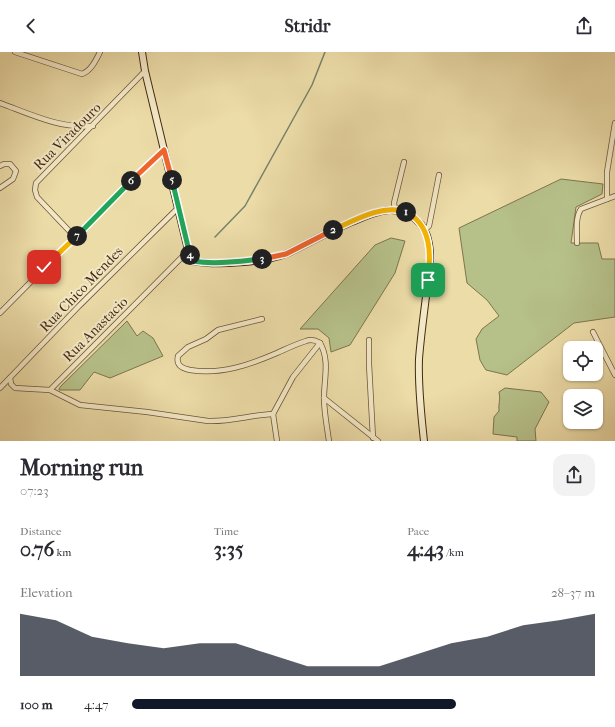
<!DOCTYPE html>
<meta charset="utf-8">
<style>
body{margin:0;font-family:"IM FELL French Canon",serif;background:#f2f2f3;color:#2b2b33;height:100vh;display:flex;flex-direction:column;font-size:15px;white-space:nowrap}
*{box-sizing:border-box;margin:0}
p{font-size:13px;color:#7c7c81}
.icon{flex:none;width:22px;height:22px;fill:none;stroke:currentColor;stroke-width:2;stroke-linecap:round;stroke-linejoin:round}
.map{position:relative;height:389px;overflow:hidden}
.drawer{display:flex;flex-direction:column;background:#fff;flex:1}
.drawer>*{flex:none}
.buttons{position:absolute;left:563px;top:289px;display:grid;gap:8px}
.buttons a{display:grid;place-items:center;width:40px;height:40px;border-radius:8px;background:#fff;box-shadow:0 1px 3px #0004;font-size:20px}
.pin{position:absolute;display:grid;place-items:center;width:34px;height:34px;color:#fff;margin:-17px;border-radius:8px;box-shadow:0 2px 6px #0006}
.km{position:absolute;width:20px;height:20px;margin:-10px;border-radius:50%;background:#222;color:#fff;font-size:11px;line-height:20px;text-align:center}
.round{display:grid;place-items:center;flex:none;width:42px;height:42px;border-radius:12px;background:#f2f2f3}
.overview{display:flex;align-items:center;justify-content:space-between;height:68px;padding:0 20px}
h1{font-size:22px;font-weight:800;line-height:30px}
.stats{display:grid;grid-template-columns:repeat(3,1fr);gap:6px;height:68px;padding:4px 20px}
.stats div{display:grid;align-content:center}
.stats b{font-size:20px;font-weight:800}
.stats small{font-size:11px;font-weight:400}
.stats p{font-size:11px}
.chart{height:112px;padding:8px 20px}
.chart p{display:flex;justify-content:space-between}
.chart svg{width:100%;height:72px;margin-top:4px;fill:#111827;opacity:.7}
ul{padding:0 20px;list-style:none;font-size:13px}
li{display:grid;grid-template-columns:64px 48px 1fr;align-items:center;height:30px}
li i{height:10px;border-radius:5px;background:#111827}
header{display:flex;justify-content:space-between;align-items:center;height:52px;padding:0 20px;background:#fff;font-size:18px;font-weight:800}
.map>svg:first-child{display:block}
</style>
<header><svg class="icon" aria-label="back" viewBox="0 0 24 24"><path d="M15 5l-7 7 7 7"/></svg>Stridr<svg class="icon" aria-label="share" viewBox="0 0 24 24"><path d="M12 15V3M7 8l5-5 5 5M5 13v7h14v-7"/></svg></header>
<div class="map">
<svg width="615" height="389" viewBox="0 0 615 389">
<rect width="100%" height="100%" fill="#ecdca8"/>
<filter id="stains"><feTurbulence type="fractalNoise" baseFrequency=".005" numOctaves="4"/><feColorMatrix values="0 0 0 0 .2 0 0 0 0 .09 0 0 0 0 .02 0 0 0 .5 -.17"/></filter>
<radialGradient id="worn" r=".72"><stop offset=".6" stop-color="#630" stop-opacity="0"/><stop offset="1" stop-color="#630" stop-opacity=".3"/></radialGradient>
<g fill="#b6c089" stroke="#7d754e">
<path d="M561,127L603,132L602,142L576,155L571,191H598L602,207H615V265L574,271L507,323L486,318L484,315L480,308L476,287L482,277L499,264L487,248L467,231L459,176Z"/>
<path d="M391,186L405,189L395,221L350,293L331,300L329,286L318,277H300L375,193Z"/>
<path d="M127,269L137,284L143,279L153,286L163,304L110,326L94,320L80,338H59V337L61,334Z"/>
<path d="M505,336L541,340L549,350L535,377L536,389H517V385L493,382L494,365L499,359C498,351 501,348 499,340Z"/>
</g>
<g fill="none" stroke-linecap="round" stroke-linejoin="round">
<path stroke="#77826b" stroke-width="1.5" d="M215,185L245,154L312,33L325,0"/>
<g stroke="#6e5639" stroke-width="6">
<g id="street">
<path d="M15,0L82,22C91,19 96,8 100,0"/>
<path d="M0,51C30,62 60,77 93,74"/>
<path d="M0,114L4,112H10L16,119L13,127L0,136"/>
<path d="M607,147V120L615,71"/>
<path d="M395,158L394,151L404,110"/>
<path d="M425,178L429,174L439,123"/>
<path d="M75,185L37,145L35,138L36,131L145,19"/>
<path d="M577,191C577,180 575,166 581,157L615,144"/>
<path d="M0,261L102,158L164,98"/>
<path d="M262,267L218,278L206,287L188,295L178,304C176,313 181,316 190,318C221,323 249,313 277,301C286,297 296,292 306,289C311,287 315,288 320,291"/>
<path d="M593,280L615,323"/>
<path d="M369,288V312L373,386"/>
<path d="M320,291C330,308 324,327 324,346C324,360 327,375 329,389"/>
<path d="M10,326L11,332L15,336L50,338L189,198"/>
<path d="M0,336L79,254L179,155"/>
<path d="M50,338L80,353L147,360L208,369C230,370 251,363 273,362"/>
<path d="M324,346L378,389"/>
<path d="M273,362L293,325L320,291"/>
<path d="M273,362L277,389"/>
</g>
</g>
<g stroke="#442a14" stroke-width="8">
<path id="secondary" d="M142,0L145,19L190,206L193,209C218,214 262,210 286,202C309,191 331,178 354,169C365,164 377,159 389,158C410,157 426,172 429,192C431,204 430,216 428,228C425,254 421,281 419,307C418,334 421,362 424,389"/>
</g>
<use href="#street" stroke="#f3e8c6" stroke-width="4.5"/>
<use href="#secondary" stroke="#f3e8c6" stroke-width="6"/>
</g>
<g fill="none" stroke-linecap="round" stroke-linejoin="round">
<g stroke="#fff" stroke-width="8">
<path id="split-1" d="M406,160C432,173 431,203 428,228"/>
</g>
<g stroke="#fff" stroke-width="8">
<path id="split-2" d="M333,178C355,168 382,152 406,160"/>
</g>
<g stroke="#fff" stroke-width="8">
<path id="split-3" d="M262,207L286,202L333,178"/>
</g>
<g stroke="#fff" stroke-width="8">
<path id="split-4" d="M190,203L193,209C215,213 240,209 262,207"/>
</g>
<g stroke="#fff" stroke-width="8">
<path id="split-5" d="M172,128L190,203"/>
</g>
<g stroke="#fff" stroke-width="8">
<path id="split-6" d="M131,129L164,98L172,128"/>
</g>
<g stroke="#fff" stroke-width="8">
<path id="split-7" d="M77,184L131,129"/>
</g>
<g stroke="#fff" stroke-width="8">
<path id="split-8" d="M44,215L77,184"/>
</g>
<use href="#split-1" stroke="#f5b400" stroke-width="5"/>
<use href="#split-2" stroke="#f5b400" stroke-width="5"/>
<use href="#split-3" stroke="#f0652b" stroke-width="5"/>
<use href="#split-4" stroke="#22a559" stroke-width="5"/>
<use href="#split-5" stroke="#22a559" stroke-width="5"/>
<use href="#split-6" stroke="#f0652b" stroke-width="5"/>
<use href="#split-7" stroke="#22a559" stroke-width="5"/>
<use href="#split-8" stroke="#f5b400" stroke-width="5"/>
</g>
<g text-anchor="middle" stroke-width="4" stroke-linejoin="round" paint-order="stroke">
<g font-size="14" fill="#442a14" stroke="#f3e8c6">
<text transform="translate(67 84) rotate(-45)" y="5">Rua Viradouro</text>
<text transform="translate(81 237) rotate(-46)" y="5">Rua Chico Mendes</text>
<text transform="translate(95 277) rotate(-45)" y="5">Rua Anastacio</text>
</g>
</g>
<rect width="100%" height="100%" filter="url(#stains)"/>
<rect width="100%" height="100%" fill="url(#worn)"/>
</svg>
<div class="buttons">
<a><svg class="icon" aria-label="locate" viewBox="0 0 24 24"><circle cx="12" cy="12" r="6"/><path d="M12 2v4M12 18v4M2 12h4M18 12h4"/></svg></a>
<a><svg class="icon" aria-label="layers" viewBox="0 0 24 24"><path d="M12 4l9 5-9 5-9-5zM3 14l9 5 9-5"/></svg></a>
</div>
<div class="pin" style="left:428px;top:228px;background:#1e9e55"><svg class="icon" aria-label="arrive" viewBox="0 0 24 24"><path d="M6 21V4h12l-3 4 3 4H6"/></svg></div>
<div class="pin" style="left:44px;top:215px;background:#d93025"><svg class="icon" aria-label="check" viewBox="0 0 24 24"><path d="M5 12l5 5 9-10"/></svg></div>
<b class="km" style="left:406px;top:160px">1</b>
<b class="km" style="left:333px;top:178px">2</b>
<b class="km" style="left:262px;top:207px">3</b>
<b class="km" style="left:190px;top:203px">4</b>
<b class="km" style="left:172px;top:128px">5</b>
<b class="km" style="left:131px;top:129px">6</b>
<b class="km" style="left:77px;top:184px">7</b>
</div>
<section class="drawer">
<div class="overview"><div><h1>Morning run</h1><p>07:23</p></div><a class="round"><svg class="icon" aria-label="share" viewBox="0 0 24 24"><path d="M12 15V3M7 8l5-5 5 5M5 13v7h14v-7"/></svg></a></div>
<div class="stats">
<div><p>Distance</p><b>0.76<small> km</small></b></div>
<div><p>Time</p><b>3:35</b></div>
<div><p>Pace</p><b>4:43<small> /km</small></b></div>
</div>
<div class="chart"><p><span>Elevation</span>28–37 m</p>
<svg viewBox="0 0 160 44" preserveAspectRatio="none"><path d="M0 44V6L10 10L20 20L30 24L40 27L50 24L60 24L70 31L80 38L90 38L100 38L110 31L120 24L130 20L140 13L150 10L160 6V44z"/></svg>
</div>
<ul>
<li><b>100 m</b>4:47<i style="width:70%"></i></li>
</ul>
</section>
